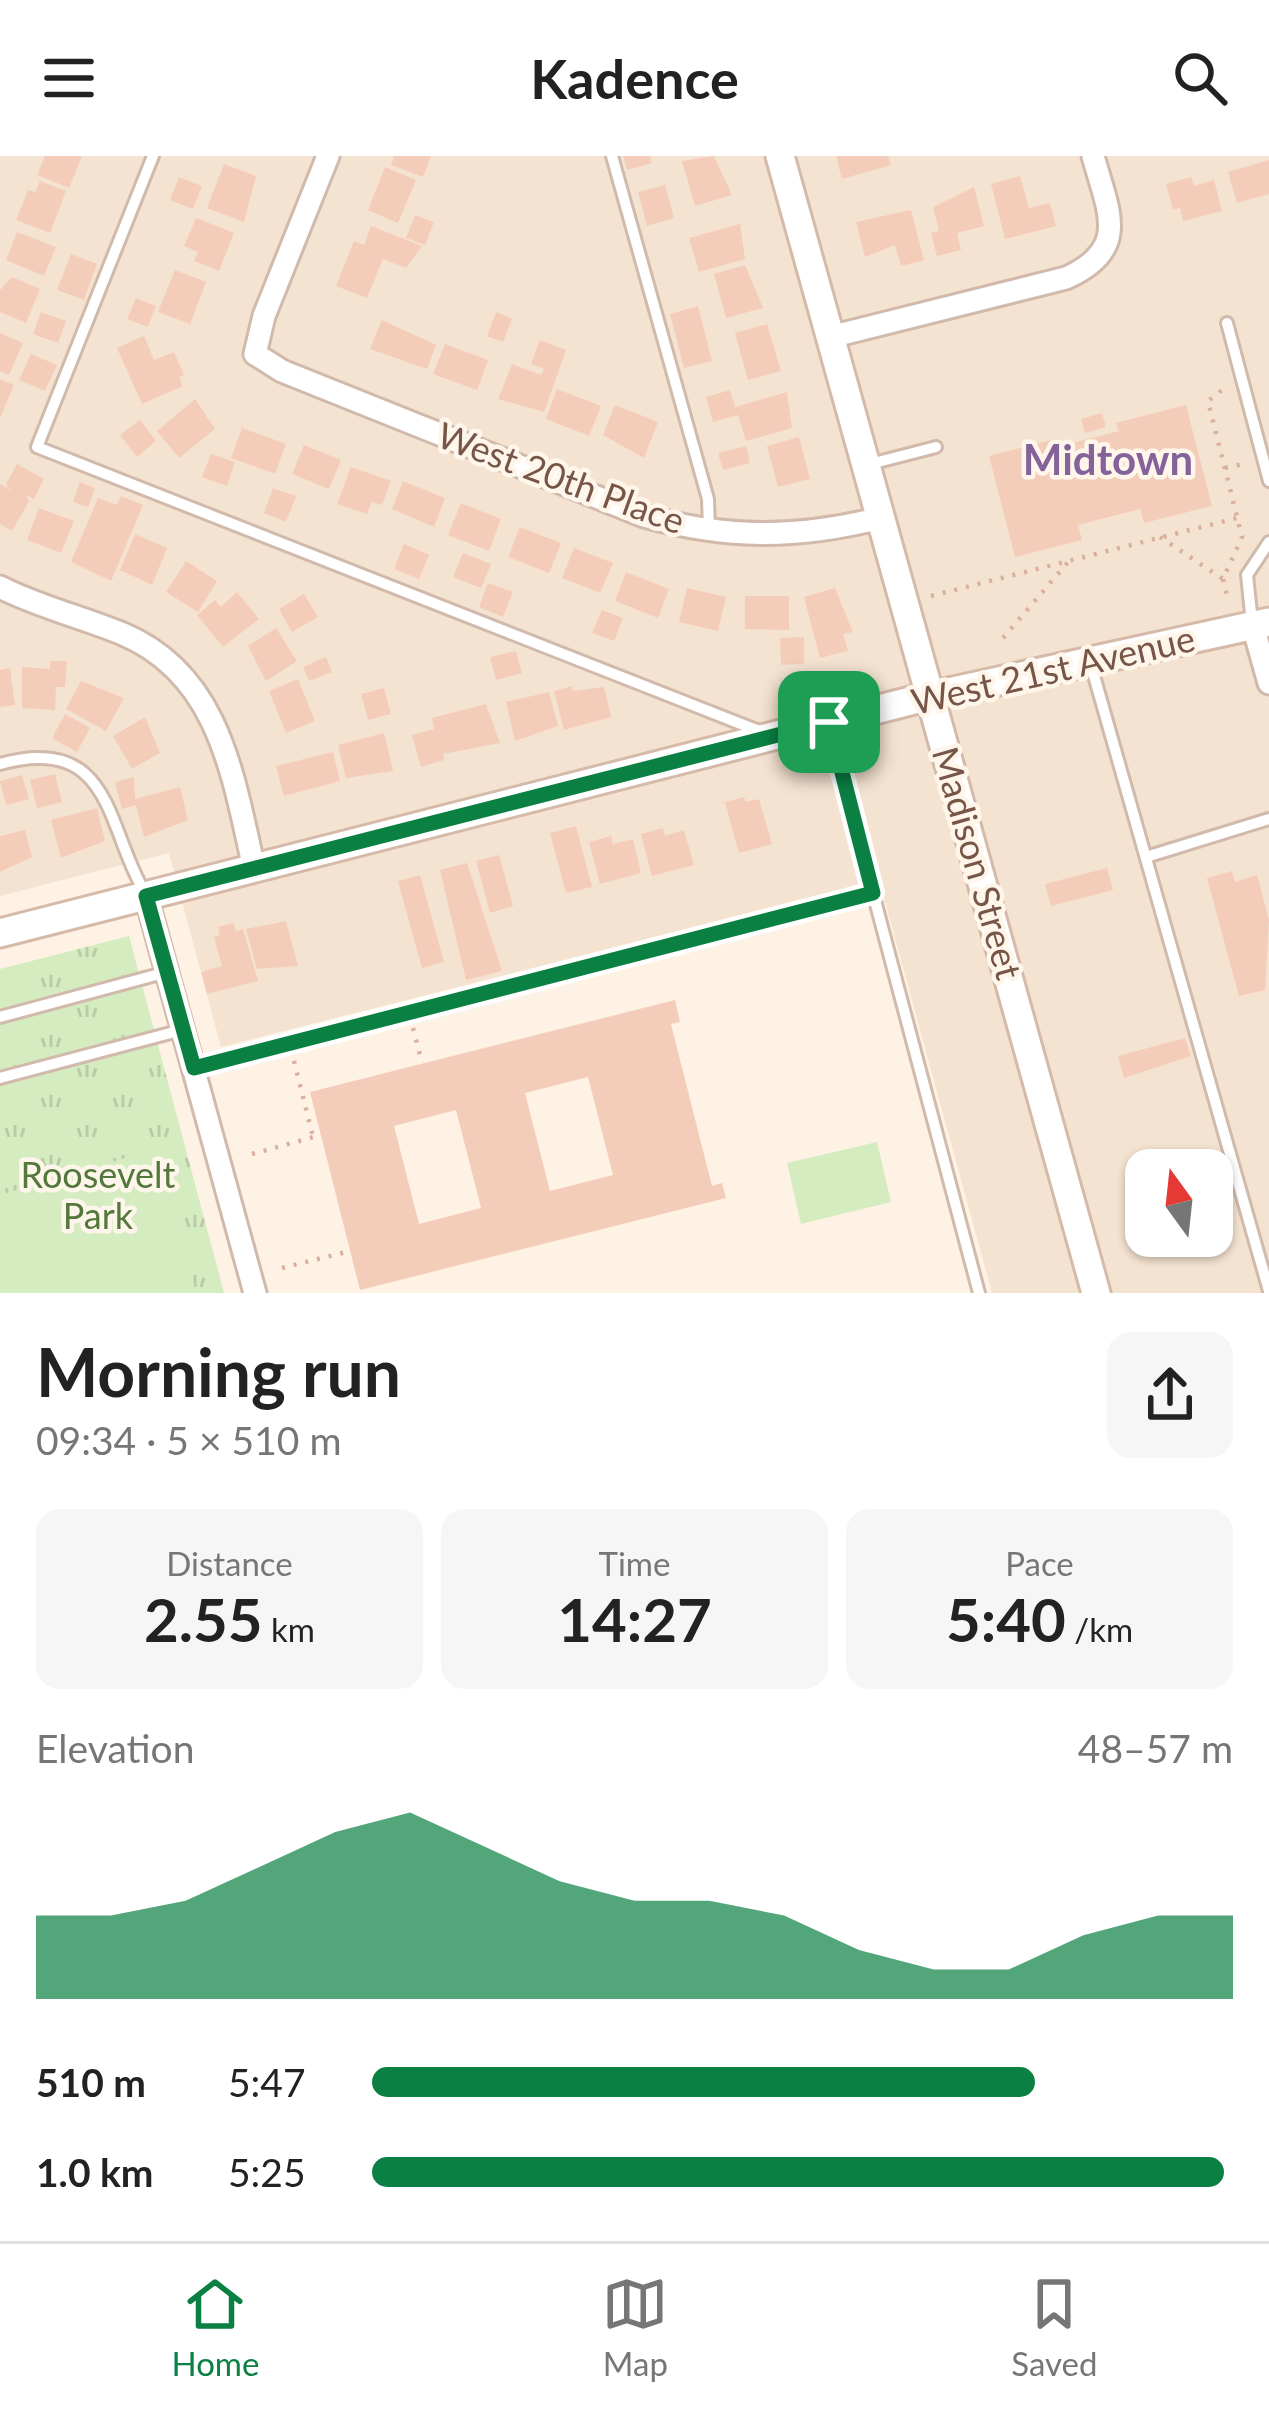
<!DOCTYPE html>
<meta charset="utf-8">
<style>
body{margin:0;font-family:Lato,sans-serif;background:#f6f6f6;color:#222;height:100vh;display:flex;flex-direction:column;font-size:45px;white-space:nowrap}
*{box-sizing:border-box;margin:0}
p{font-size:39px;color:#767676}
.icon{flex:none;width:66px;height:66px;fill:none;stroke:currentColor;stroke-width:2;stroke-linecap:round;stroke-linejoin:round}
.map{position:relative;height:1137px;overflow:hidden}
.sheet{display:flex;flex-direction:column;background:#fff;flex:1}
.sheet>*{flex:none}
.needle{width:78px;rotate:345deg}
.buttons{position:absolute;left:1125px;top:993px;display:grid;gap:24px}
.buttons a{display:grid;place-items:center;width:108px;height:108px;border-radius:24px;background:#fff;box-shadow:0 3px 9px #0004;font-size:60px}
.pin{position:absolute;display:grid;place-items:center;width:102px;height:102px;color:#fff;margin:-51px;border-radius:24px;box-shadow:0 6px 18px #0006}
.round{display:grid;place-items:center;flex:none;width:126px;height:126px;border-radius:24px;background:#f6f6f6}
.head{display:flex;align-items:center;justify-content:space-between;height:204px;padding:0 36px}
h1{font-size:66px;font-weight:700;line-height:90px}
.figures{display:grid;grid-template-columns:repeat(3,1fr);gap:18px;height:204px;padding:12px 36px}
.figures div{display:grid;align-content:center;border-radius:24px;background:#f6f6f6;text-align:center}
.figures b{font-size:60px;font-weight:700}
.figures small{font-size:33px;font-weight:400}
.figures p{font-size:33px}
.chart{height:336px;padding:24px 36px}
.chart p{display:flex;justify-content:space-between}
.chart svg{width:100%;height:216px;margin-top:12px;fill:#0b8043;opacity:.7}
ul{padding:0 36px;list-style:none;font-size:39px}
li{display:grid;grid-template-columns:192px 144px 1fr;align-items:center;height:90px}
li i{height:30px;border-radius:15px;background:#0b8043}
header{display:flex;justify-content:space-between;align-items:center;height:156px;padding:0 36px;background:#fff;font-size:54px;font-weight:700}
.tab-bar{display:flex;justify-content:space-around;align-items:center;height:168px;border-top:3px solid #e0e0e0;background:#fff;font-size:33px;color:#767676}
.tab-bar a{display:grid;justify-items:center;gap:6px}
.tab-bar .on{color:#0b8043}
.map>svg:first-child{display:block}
</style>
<header><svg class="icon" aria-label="menu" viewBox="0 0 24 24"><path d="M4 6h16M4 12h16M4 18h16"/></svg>Kadence<svg class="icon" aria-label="search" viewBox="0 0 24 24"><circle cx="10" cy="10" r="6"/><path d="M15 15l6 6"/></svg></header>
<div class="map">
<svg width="1269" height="1137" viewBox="0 0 1269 1137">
<defs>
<pattern id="grass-tufts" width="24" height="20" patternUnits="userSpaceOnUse" patternTransform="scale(3)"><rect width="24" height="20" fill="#d5ecc1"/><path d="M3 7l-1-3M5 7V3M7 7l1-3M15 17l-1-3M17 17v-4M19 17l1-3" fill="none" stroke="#bacca7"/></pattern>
</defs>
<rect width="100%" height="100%" fill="#fdf2e3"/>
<path fill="#f5e3d1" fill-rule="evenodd" d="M0,0H1269V1137H992L879,724L221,891L169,697L0,740ZM1146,1014H1212V1080H1146Z"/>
<path fill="url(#grass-tufts)" d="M129,780L224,1137H0V813Z"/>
<g fill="#d5ecc1">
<path d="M877,986L891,1046L801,1068L787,1007Z"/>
<path d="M159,992L196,1137H15L0,1087V1039Z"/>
</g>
<g fill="#f4cdba" fill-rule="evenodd">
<path d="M45,0H82L69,32L37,19Z"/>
<path d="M394,0H431L423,21L391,9Z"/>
<path d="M623,0H650L652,7L627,14Z"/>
<path d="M714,0L732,39L695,50L682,5Z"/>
<path d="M836,0H888L891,9L842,23Z"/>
<path d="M1269,4V38L1237,47L1228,16Z"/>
<path d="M224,8L256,20L244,66L207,52Z"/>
<path d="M385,11L416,24L398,67L368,54Z"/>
<path d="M1020,20L1029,52L1050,47L1056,70L1005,83L991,28Z"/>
<path d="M179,21L202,30L193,53L170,44Z"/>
<path d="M1191,21L1194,30L1214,24L1222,55L1183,65L1180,52L1173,54L1166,28Z"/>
<path d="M40,25L66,35L50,77L16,64L28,34L35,36Z"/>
<path d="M665,29L674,62L647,70L638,36Z"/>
<path d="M974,31L984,70L957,77L961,94L937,100L931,77L939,75L933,51Z"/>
<path d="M911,54L924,104L901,110L895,89L865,101L856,66Z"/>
<path d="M415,59L434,66L425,89L406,82Z"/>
<path d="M196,62L234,77L219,115L194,105L198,96L184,90Z"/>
<path d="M740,68L745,103L699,116L689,82Z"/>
<path d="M371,70L422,90L406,112L383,103L367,142L336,130L354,85L364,89Z"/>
<path d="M17,76L56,91L44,120L6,104Z"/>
<path d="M71,98L97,108L84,144L57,134Z"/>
<path d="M745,109L763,152L726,162L714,118Z"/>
<path d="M175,114L206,126L190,168L158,156Z"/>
<path d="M12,121L40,133L26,167L0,156V134Z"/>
<path d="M136,142L156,150L148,171L127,163Z"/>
<path d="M698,150L712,205L684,212L670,158Z"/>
<path d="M41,156L66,165L58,187L33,178Z"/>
<path d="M496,156L512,163L503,186L487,180Z"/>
<path d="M382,164L436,189L427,213L370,193Z"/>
<path d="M767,168L781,215L748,224L735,177Z"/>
<path d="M0,177L23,187L9,219L0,215Z"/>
<path d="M144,180L154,204L174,196L184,219L179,221L183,230L142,248L117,192Z"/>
<path d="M540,184L566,194L544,256L498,243L512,208L541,219L544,213L531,208Z"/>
<path d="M445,188L488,204L477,234L433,218Z"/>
<path d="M31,198L57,209L45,235L19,224Z"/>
<path d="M0,223L14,229L0,262Z"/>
<path d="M557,233L601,250L589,280L546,263Z"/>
<path d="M730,234L735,251L787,236L792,272L746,285L738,259L713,266L706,241Z"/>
<path d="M195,243L215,273L179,302L157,275Z"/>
<path d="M615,249L658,266L644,302L603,279Z"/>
<path d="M1186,249L1212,350L1144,367L1140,353L1078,369L1082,384L1015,401L989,300L1059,282L1061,290L1119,275L1116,267Z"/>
<path d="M1102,257L1106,271L1085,277L1081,263Z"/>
<path d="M140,264L156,285L137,301L120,279Z"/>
<path d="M242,272L286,288L275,318L231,302Z"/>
<path d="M799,281L810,323L778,331L767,290Z"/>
<path d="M304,289L341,304L329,333L292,318Z"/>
<path d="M746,290L750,307L723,314L718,297Z"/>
<path d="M211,298L235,306L227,330L202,321Z"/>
<path d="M17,308L44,323L34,343L26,339L29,345L12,375L0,368V328L11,334L6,328Z"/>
<path d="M351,311L391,325L382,349L372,346L367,358L337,348Z"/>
<path d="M403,325L445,342L434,371L392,353Z"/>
<path d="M80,326L95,332L88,351L73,346Z"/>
<path d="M273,332L296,340L286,366L264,357Z"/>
<path d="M121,340L143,349L111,425L71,406L98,342L117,349Z"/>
<path d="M461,347L501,363L489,395L448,379Z"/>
<path d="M39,352L74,365L61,397L27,384Z"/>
<path d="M520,371L561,387L549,417L508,401Z"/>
<path d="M135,378L167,392L152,429L120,414Z"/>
<path d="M404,388L429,399L419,423L394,413Z"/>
<path d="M574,392L613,407L600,437L562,422Z"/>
<path d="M463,397L491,408L481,432L453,421Z"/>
<path d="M186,405L217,425L198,456L166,436Z"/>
<path d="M626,416L669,433L658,462L615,445Z"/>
<path d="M488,427L513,436L503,461L479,451Z"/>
<path d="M687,432L726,441L718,475L679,466Z"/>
<path d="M835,432L853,476L843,478L848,495L820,502L804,441Z"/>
<path d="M237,436L259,463L223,491L197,459L215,444L221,451Z"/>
<path d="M304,438L318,461L292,476L279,453Z"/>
<path d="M745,440H789V474L745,473Z"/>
<path d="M602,454L623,462L614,485L592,477Z"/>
<path d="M276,472L297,505L266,525L248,490Z"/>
<path d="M804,481V508L781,509L780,482Z"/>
<path d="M516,495L522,517L496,524L490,501Z"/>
<path d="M326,501L332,516L309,525L303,511Z"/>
<path d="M50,505H67L65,531H56L55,554L22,552V511L50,513Z"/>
<path d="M10,512L15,549L0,551V514Z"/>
<path d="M298,523L315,565L286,577L269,535Z"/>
<path d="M81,525L124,542L106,575L66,553Z"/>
<path d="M572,530L573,535L604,531L611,561L564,574L554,535Z"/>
<path d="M384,532L391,558L368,564L361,538Z"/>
<path d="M549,536L558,570L515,585L506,546Z"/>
<path d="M486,548L500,587L443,598L444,604L421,611L412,579L434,573L432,562Z"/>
<path d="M65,558L90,572L77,596L52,582Z"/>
<path d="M145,561L160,597L132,613L113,580Z"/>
<path d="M384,577L393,615L346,622L338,589Z"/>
<path d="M333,596L340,625L284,640L276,610Z"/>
<path d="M55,618L62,646L37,652L30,624Z"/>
<path d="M22,619L29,643L6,649L0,625Z"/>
<path d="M134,621L135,643L180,631L188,664L144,681L136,649L122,653L115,626Z"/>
<path d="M744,641L746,646L759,643L772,688L739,697L725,646Z"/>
<path d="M97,652L105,685L61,702L51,664Z"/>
<path d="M576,670L592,731L566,737L550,677Z"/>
<path d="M663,672L665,680L684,674L694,709L652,720L641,678Z"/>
<path d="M25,674L32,701L0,716V680Z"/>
<path d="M611,680L613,688L633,683L641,717L600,728L589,686Z"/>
<path d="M499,699L513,750L490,757L476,705Z"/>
<path d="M467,707L502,815L466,824L440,714Z"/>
<path d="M1107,712L1113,734L1051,750L1045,728Z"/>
<path d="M1232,715L1235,726L1257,719L1269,764L1265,834L1239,840L1207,722Z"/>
<path d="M420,719L444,806L422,812L398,725Z"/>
<path d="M286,765L298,810L257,813L246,773Z"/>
<path d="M234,767L236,775L243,773L258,825L207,838L201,816L222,810L214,781L220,779L218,771Z"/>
<path d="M675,844L680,866L671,868L712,1030L722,1027L726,1042L360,1134L310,936ZM588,921L613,1019L550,1035L525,937ZM456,954L481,1052L419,1068L394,970Z"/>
<path d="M1185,882L1191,900L1124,922L1118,900Z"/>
</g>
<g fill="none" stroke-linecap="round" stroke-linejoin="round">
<g stroke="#d1baac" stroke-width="16">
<g id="lane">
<path d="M153,0L37,291L759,575"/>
<path d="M612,0L708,343L709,372"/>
<path d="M1227,167L1269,325"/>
<path d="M870,308L936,291"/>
<path d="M1252,467L1247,419L1269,386"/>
<path d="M1091,509L1269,1135"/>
<path d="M0,608C113,577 106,672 145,737"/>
<path d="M1146,701L1269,663"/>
<path d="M873,737L979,1137"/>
<path d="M0,861L167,816"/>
<path d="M193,912L873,737L829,566"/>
<path d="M0,922L182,874"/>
</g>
</g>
<g stroke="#d1baac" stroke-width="27">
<g id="street">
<path d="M328,0L264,160L255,198L282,215L644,360C726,383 797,383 880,362"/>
<path d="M830,181L1066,122C1131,93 1108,55 1093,0"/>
<path d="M0,431C39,451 82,461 123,478C220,519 233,621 254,712"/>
<path d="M1253,470L1269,527"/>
<path d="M146,740L255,1137"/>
</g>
</g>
<g stroke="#d5baa9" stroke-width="33">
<g id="secondary">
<path d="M780,0L1096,1137"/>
<path d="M0,777L930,540L1269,466"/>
</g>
</g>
<g stroke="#d9b09d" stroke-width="4.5" stroke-dasharray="3 9" stroke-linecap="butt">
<path d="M1225,312L1248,307"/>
<path d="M1160,381L1223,423L1242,381L1208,245L1227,230"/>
<path d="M1223,423L1228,444"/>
<path d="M931,440L1237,362"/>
<path d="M1003,482L1069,405"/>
<path d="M413,872L422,907"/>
<path d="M294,905L313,981"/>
<path d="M252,998L321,979"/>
<path d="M282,1112L350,1095"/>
</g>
<use href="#lane" stroke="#fff" stroke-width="10"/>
<use href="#street" stroke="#fff" stroke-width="21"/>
<use href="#secondary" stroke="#fff" stroke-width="27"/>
</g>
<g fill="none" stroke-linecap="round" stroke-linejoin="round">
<g stroke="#fff" stroke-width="24">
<path id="route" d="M829,566L873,737L194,912L146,740Z"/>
</g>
<use href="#route" stroke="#0b8043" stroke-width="15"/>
</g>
<g text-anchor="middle" stroke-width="9" stroke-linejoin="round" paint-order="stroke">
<g font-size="36" fill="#775648" stroke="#fff6eb">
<text transform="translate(561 322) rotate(20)" y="13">West 20th Place</text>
<text transform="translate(1053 514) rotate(-13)" y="13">West 21st Avenue</text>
<text transform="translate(977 707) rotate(74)" y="13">Madison Street</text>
</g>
<g font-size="36" fill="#52783c" stroke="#fff6eb">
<text x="98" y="1032">Roosevelt<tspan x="98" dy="41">Park</tspan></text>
</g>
<g font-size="42" font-weight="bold" fill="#84639b" stroke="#fff6eb">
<text x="1108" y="319">Midtown</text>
</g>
</g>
</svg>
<div class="buttons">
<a><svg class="needle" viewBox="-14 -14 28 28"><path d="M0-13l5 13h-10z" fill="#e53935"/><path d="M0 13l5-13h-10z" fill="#767676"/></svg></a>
</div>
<div class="pin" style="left:829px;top:566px;background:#1e9e55"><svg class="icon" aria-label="arrive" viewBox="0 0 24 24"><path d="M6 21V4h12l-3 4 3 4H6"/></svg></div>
</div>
<section class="sheet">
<div class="head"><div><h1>Morning run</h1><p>09:34 · 5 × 510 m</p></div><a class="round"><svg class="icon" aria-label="share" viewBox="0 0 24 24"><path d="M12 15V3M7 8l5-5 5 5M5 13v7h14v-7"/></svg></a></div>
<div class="figures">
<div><p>Distance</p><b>2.55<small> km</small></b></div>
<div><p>Time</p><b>14:27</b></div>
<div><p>Pace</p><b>5:40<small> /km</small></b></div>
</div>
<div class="chart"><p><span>Elevation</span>48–57 m</p>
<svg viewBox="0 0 160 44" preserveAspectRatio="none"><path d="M0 44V27L10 27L20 24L30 17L40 10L50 6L60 13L70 20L80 24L90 24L100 27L110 34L120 38L130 38L140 31L150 27L160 27V44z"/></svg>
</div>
<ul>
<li><b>510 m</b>5:47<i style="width:77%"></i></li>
<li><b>1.0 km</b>5:25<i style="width:99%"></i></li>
</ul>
</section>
<nav class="tab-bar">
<a class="on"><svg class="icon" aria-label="home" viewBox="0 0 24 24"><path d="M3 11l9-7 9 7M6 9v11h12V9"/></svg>Home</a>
<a><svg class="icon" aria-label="map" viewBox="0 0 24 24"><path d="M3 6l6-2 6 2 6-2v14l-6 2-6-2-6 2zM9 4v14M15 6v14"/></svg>Map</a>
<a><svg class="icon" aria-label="saved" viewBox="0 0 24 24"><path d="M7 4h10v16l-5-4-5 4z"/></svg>Saved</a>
</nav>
